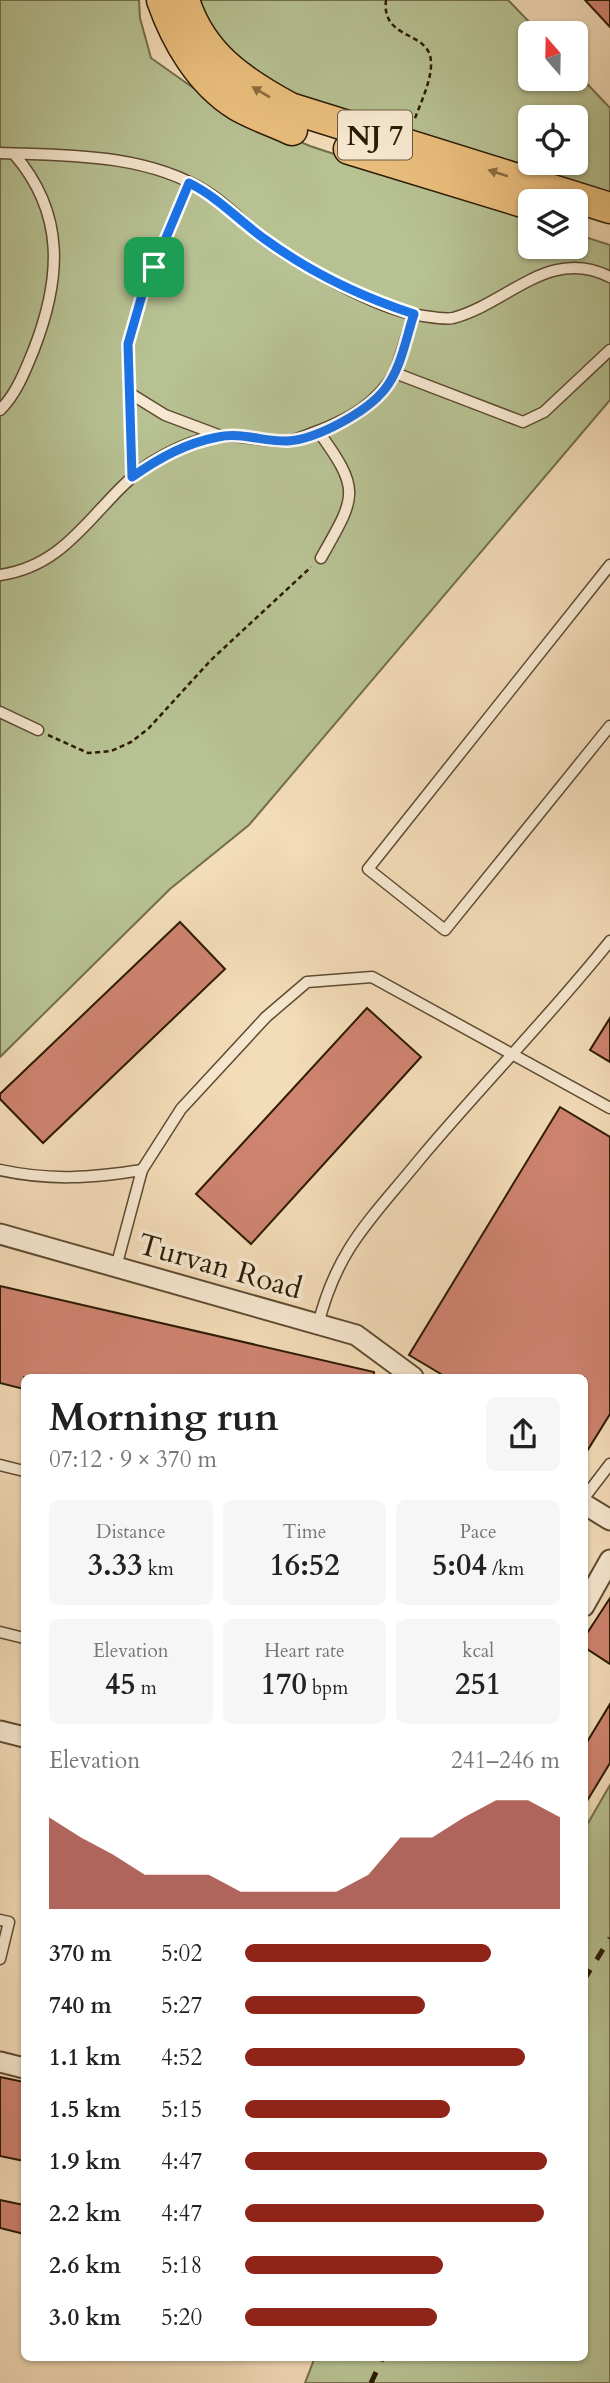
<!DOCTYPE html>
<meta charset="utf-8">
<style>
body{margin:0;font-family:Cardo,serif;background:#f6f6f6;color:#222;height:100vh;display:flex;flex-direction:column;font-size:26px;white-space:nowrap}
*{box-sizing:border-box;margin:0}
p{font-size:23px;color:#767676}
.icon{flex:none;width:38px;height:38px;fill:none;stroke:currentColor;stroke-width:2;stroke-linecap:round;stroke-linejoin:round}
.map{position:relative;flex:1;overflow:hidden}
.sheet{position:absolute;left:21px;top:1374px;width:567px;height:987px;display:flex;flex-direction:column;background:#fff;border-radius:10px;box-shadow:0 2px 5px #0004}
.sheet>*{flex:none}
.needle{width:46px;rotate:340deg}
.fabs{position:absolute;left:518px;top:21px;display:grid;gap:14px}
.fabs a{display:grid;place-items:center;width:70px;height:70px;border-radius:10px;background:#fff;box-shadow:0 2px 5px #0004;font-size:35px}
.pin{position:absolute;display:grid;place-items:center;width:60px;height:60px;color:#fff;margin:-30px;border-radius:14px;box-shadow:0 4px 10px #0006}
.round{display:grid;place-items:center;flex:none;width:74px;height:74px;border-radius:10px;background:#f6f6f6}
.overview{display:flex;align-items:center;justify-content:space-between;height:119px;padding:0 28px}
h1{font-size:38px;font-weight:800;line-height:52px}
.metrics{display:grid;grid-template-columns:repeat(3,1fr);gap:10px;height:119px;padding:7px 28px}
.metrics div{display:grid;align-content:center;border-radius:10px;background:#f6f6f6;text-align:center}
.metrics b{font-size:30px;font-weight:800}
.metrics small{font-size:19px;font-weight:400}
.metrics p{font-size:19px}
.chart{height:196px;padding:14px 28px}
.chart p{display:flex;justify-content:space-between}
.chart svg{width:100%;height:126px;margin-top:7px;fill:#8f2418;opacity:.7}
ul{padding:0 28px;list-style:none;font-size:23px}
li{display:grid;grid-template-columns:112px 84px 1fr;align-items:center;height:52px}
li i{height:18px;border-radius:9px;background:#8f2418}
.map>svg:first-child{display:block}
</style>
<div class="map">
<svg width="610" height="2383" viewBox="0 0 610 2383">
<rect width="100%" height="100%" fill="#f3dcb8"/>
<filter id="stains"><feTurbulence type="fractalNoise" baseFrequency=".00286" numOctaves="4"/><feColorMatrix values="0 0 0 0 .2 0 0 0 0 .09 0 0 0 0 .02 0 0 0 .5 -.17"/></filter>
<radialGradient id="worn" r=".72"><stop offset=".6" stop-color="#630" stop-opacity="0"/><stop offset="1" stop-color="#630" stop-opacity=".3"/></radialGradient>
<g fill="#b7c192" stroke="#726e4c" stroke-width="2" fill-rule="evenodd">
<path d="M0,0H139L140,18L151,58L226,111L310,146L530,219V247H576V234L610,245V400L249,825L170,889L0,1057Z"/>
<path d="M192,0H508L540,33H530V79H576V72L610,108V199L267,85L238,64ZM530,117H576V163H530Z"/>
<path d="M610,1785V2383H305L315,2357H584V1830Z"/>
</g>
<g fill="#cf8470" stroke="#2c1b05" stroke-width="2">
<path d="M585,0H610V27Z"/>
<path d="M180,922L225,969L43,1143L0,1099V1094Z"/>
<path d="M367,1008L421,1057L251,1244L196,1194Z"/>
<path d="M610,1018V1062L590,1050Z"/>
<path d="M560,1107L610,1137V1414L584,1456V1377H446L409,1355Z"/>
<path d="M0,1286L374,1372V1377H24V1389L0,1383Z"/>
<path d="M610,1598V1664L584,1647V1638Z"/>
<path d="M610,1704V1763L584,1806V1747Z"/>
<path d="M0,2077L24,2082V2161L0,2156Z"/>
<path d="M0,2200L24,2205V2234L0,2228Z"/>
</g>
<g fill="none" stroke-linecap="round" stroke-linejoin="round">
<g stroke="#5e4b32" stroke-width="13">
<g id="service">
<path d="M0,153C68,155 148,154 207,192C228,205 245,225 264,239C299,265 374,307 416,315C427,316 443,320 453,318C509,303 549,246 610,277"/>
<path d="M414,314L395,373L523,422L544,412L610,350"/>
<path d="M131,394L165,415L221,436"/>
<path d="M0,410C16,395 26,369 34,349C61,279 66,214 14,154"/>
<path d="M132,477L128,344L142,295L189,183"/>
<path d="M321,558C356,496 362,491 318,431C351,418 376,404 395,373"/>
<path d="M610,565L368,869L445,930L610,726"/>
<path d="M0,575C73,565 96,499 152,462C172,450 200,437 223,436C244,435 266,442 287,441C297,440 309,434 318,431"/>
<path d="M0,712L38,730"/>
<path d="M0,1170C51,1181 91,1178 142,1170"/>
<path d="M116,1267L142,1170L181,1109L266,1017L307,982L372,977L610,1108"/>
<path d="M318,1325C337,1248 372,1218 420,1159C482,1085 550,1016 610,941"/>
<path d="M0,1465L24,1471"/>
<path d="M584,1498L610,1464"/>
<path d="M0,1632L24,1638"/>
<path d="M0,1920L9,1922L0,1959"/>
</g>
</g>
<g stroke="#5e4b32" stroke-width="23">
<g id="minor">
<path d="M0,1234L356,1335L413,1377"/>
<path d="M584,1504L610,1520"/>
<path d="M584,1606L610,1560"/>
<path d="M0,1731L24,1737"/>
<path d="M0,2062L24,2068"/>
</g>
</g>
<g stroke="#2c1b05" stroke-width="33">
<g id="primary">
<path d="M162,0C176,40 200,82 237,105C254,115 275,122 292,130"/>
<path d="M184,0C201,55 242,82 290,108L610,208"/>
<path d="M349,149L526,203"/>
</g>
</g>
<g stroke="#2c1b05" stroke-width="2.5" stroke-dasharray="5 3.5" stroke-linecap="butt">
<path d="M386,0C381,41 430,30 431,62C432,80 420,104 414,121"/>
<path d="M48,735L88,753L111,751L131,742L148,729L211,660L311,567"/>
</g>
<use href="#service" stroke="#f7e8d1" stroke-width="10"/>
<use href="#minor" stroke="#f7e8d1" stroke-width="19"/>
<use href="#primary" stroke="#eabe7c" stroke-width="30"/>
<g stroke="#2c1b05" stroke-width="5" stroke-dasharray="12 12" stroke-linecap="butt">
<path d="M584,1980L610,1938"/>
<path d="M371,2383L383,2357"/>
</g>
</g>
<defs><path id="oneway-solid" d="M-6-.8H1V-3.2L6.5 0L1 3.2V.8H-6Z" transform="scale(1.75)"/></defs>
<g fill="#8b6c40">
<use href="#oneway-solid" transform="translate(261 92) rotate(-149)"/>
<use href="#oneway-solid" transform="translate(498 173) rotate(-162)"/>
</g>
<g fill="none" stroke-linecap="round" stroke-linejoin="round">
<g stroke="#fff" stroke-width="14">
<path id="route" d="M189,183C218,197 239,221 266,240C310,272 362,297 414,314C406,338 401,369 385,389C367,412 317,439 288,441C265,442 241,432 218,437C186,443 159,458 132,477L128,344L142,295Z"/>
</g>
<use href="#route" stroke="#1a73e8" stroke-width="9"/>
</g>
<g text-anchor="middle" stroke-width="7" stroke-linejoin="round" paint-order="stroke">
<rect fill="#f7e8d1" stroke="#695842" stroke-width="2" x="338" y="110.5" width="74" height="49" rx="5"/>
<g font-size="28" font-weight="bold" fill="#2c1b05">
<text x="375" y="145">NJ 7</text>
</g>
<g font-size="30" fill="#2c1b05" stroke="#f7e8d1">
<text transform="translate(220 1266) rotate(16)" y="10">Turvan Road</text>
</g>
</g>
<rect width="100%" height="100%" filter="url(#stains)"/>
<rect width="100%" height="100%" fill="url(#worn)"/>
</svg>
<div class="fabs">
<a><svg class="needle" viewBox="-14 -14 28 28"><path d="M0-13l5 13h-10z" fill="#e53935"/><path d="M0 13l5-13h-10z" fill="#767676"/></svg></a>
<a><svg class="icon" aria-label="locate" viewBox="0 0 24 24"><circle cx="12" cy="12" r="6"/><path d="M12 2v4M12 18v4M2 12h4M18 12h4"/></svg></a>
<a><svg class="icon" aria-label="layers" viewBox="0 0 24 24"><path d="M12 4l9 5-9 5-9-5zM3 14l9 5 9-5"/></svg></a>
</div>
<div class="pin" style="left:154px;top:267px;background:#1e9e55"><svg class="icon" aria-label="arrive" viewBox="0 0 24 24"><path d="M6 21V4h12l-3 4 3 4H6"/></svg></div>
<section class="sheet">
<div class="overview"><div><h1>Morning run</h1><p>07:12 · 9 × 370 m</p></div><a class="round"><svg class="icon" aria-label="share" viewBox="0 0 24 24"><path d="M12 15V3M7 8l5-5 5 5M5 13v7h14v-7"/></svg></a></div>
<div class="metrics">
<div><p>Distance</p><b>3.33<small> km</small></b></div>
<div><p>Time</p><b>16:52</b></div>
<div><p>Pace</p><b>5:04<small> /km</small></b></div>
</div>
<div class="metrics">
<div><p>Elevation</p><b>45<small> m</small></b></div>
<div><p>Heart rate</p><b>170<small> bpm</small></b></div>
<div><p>kcal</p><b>251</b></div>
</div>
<div class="chart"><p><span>Elevation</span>241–246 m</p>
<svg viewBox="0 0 160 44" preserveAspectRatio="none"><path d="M0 44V12L10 19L20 25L30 32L40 32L50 32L60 38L70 38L80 38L90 38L100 32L110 19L120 19L130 12L140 6L150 6L160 12V44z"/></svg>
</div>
<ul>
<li><b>370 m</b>5:02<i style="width:78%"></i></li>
<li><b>740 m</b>5:27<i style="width:57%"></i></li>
<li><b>1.1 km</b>4:52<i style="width:89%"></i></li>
<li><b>1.5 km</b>5:15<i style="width:65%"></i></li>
<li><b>1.9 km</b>4:47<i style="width:96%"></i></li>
<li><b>2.2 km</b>4:47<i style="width:95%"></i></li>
<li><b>2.6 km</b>5:18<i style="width:63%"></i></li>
<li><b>3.0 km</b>5:20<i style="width:61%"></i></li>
</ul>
</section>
</div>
